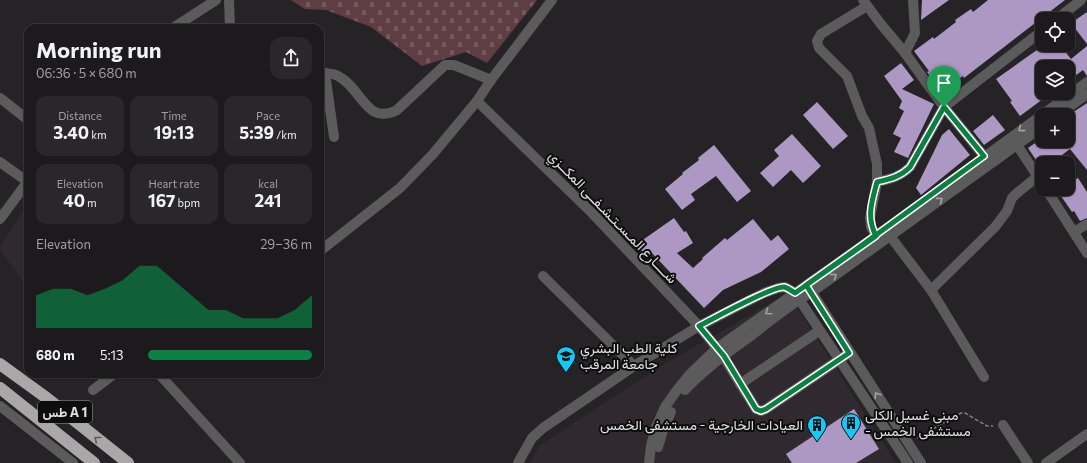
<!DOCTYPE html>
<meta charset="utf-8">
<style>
body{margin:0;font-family:Commissioner,Vazirmatn,sans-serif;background:#292729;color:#f1f3f6;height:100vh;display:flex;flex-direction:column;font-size:15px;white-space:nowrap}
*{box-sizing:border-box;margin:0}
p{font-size:13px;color:#a0a1a3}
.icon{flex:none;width:22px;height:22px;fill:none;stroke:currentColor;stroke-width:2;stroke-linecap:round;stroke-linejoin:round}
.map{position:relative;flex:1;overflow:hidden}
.side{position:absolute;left:24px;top:24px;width:300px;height:354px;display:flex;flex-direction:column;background:#1c1a1c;border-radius:12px;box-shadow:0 1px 3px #0004,0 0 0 1px #3a383b}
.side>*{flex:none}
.controls{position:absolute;left:1035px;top:12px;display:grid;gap:8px}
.controls a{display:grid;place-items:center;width:40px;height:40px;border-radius:8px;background:#1c1a1c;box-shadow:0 1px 3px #0004,0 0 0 1px #3a383b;font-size:20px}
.pin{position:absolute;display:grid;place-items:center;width:34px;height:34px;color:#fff;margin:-41px -17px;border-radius:50% 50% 50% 0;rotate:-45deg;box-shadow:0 0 4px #0007}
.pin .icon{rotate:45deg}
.round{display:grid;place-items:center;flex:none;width:42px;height:42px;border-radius:12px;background:#292729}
.head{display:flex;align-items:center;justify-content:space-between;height:68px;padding:0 12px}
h1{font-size:22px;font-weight:700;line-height:30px}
.metrics{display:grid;grid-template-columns:repeat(3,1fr);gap:6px;height:68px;padding:4px 12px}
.metrics div{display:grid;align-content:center;border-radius:10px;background:#292729;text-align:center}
.metrics b{font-size:17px;font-weight:700}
.metrics small{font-size:11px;font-weight:400}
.metrics p{font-size:11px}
.chart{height:112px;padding:8px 12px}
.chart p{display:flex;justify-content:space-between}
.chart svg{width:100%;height:72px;margin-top:4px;fill:#0b8043;opacity:.7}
ul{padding:0 12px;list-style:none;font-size:13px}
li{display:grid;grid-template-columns:64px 48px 1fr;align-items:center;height:30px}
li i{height:10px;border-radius:5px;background:#0b8043}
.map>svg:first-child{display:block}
</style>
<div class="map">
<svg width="1087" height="463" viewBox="0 0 1087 463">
<defs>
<pattern id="cemetery-stones" width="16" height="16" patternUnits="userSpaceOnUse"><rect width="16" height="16" fill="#5e3d43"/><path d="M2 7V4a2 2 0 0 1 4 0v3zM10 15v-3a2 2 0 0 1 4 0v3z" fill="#75595e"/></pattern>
</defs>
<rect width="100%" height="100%" fill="#252325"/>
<g fill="#302a30">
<path d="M28,203V288L0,250V247Z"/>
<path d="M788,293L896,463H530L539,446L602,404L675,358Z"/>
</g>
<path fill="url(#cemetery-stones)" d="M291,0H537L487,63L466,52L422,66L371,27L326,10L305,9Z"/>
<g fill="#ac98c3">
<path d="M922,0H949L921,20Z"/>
<path d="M988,0H1065L964,78L963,76L948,86L952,92L945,97L927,72L929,71L914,51L933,37L934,39L956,22L955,20L971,9L973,12Z"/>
<path d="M1087,12V44L1071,23Z"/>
<path d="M1044,45H1060L1071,59L1087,46V76L1083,70L1068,81V67H1042V93H1051L1020,116L1010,102L1012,101L996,79Z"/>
<path d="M901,63L914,80L902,89L934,104L908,158L894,152L901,138L893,134L904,111L899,108L902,101L884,76Z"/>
<path d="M817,102L848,136L833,149L803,115Z"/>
<path d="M1087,103V170L1070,149L1051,163H1038L1028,148L1038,141H1068V122L1074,116L1072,113Z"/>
<path d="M993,115L1005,130L984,145L973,131Z"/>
<path d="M949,129L970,155L921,195L916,188L942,135Z"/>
<path d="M792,134L821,166L803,183L791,170L773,187L760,173L779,156L774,150Z"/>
<path d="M714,145L751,191L737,202L716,176L691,194L695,200L682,210L665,189L683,174L682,173L699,160L698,158Z"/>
<path d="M1078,178L1087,192V218L1080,221L1074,211L1072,212L1061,196L1072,189L1069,184Z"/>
<path d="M674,218L684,232L686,231L693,243L677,253L693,268L703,259L702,258L725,238L727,240L753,219L771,241L778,235L789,249L761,272L723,290L704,308L649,250L644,254L637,244Z"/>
<path d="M854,409L879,449L856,463H792L786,454Z"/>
</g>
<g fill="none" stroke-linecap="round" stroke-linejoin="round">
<path stroke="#807e80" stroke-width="1.5" stroke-dasharray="4 2" stroke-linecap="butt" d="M917,438L961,413H965L987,426H993"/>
<g stroke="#5c5b5b" stroke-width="10">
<path d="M229,0L230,28"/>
<path d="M863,0L880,23L905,53"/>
<path d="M867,6L821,34L817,41L819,48L847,76L862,116L869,128L877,164V182L870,218L871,227L876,236"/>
<path d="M1057,19L1081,0"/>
<path d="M173,28L216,0"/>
<path d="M320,73C326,73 333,73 338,76C362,88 366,126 397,110L445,65H454L491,80"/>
<path d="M325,73L334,137"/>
<path d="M0,98L28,120"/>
<path d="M477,101L592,213L699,326L723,356L756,409L761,411L766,409L849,353"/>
<path d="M1058,115L1087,94"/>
<path d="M1017,145L1042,183"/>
<path d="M984,156L944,107L1042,31"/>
<path d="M0,162L28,182"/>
<path d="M877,182C890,179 900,177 910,167L944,107L905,53L915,33L913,0"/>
<path d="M1046,189L1087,253"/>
<path d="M0,219L28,181"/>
<path d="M1074,232L1087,224"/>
<path d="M890,236L931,290L995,227L1007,211L1012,198L1017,193L1038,176"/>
<path d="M320,251L400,188L433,154L477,101L491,80L552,0"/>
<path d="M543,276L634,366"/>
<path d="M809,288L921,463"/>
<path d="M931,290L984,377"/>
<path d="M159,374L240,463"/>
<path d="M740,384L819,331"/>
<path d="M93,390L114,374"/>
<path d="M685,390C704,369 729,352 752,335C771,320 791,304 812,292L1042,127"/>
<path d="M0,406L73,463"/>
<path d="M1003,425L1028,463"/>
<path d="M658,447L663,430L671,412"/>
<path d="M518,463L532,438L543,428L634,366L699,326L764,293L778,288L785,287L795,293L908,463"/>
<path d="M649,463L651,446L656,427L665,407L677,390L689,375L717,348L876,236L1087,82"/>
<path d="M1046,463L1087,434"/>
</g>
<g stroke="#aaa7a9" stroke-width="12">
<path d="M0,364L44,396L128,463"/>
<path d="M0,388L94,463"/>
</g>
</g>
<defs><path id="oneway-chevron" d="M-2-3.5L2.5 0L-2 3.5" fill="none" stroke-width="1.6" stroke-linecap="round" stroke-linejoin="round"/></defs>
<g stroke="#a5a4a5">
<use href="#oneway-chevron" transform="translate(1021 129) rotate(144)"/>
<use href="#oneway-chevron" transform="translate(940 200) rotate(-36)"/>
<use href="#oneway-chevron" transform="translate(834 276) rotate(-36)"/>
<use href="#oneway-chevron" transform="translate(768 312) rotate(145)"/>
<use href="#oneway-chevron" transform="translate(877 395) rotate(-123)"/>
</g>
<use stroke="#5c5a5b" href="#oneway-chevron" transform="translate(97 439) rotate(-141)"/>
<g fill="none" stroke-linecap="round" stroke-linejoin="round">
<g stroke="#fff" stroke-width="8">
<path id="route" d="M944,107L910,167C900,177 890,179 877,182C872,201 866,217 876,236L795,293C792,291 788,288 784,287C772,286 713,319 699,326L724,356L756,409L761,411L766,409L849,353L806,285C866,243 925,199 984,156L944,107"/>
</g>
<use href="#route" stroke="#0b8043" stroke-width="5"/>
</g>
<defs>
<g id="university-pin" transform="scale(1)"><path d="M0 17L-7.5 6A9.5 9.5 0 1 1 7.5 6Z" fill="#0fcafa" stroke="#0d0d0d"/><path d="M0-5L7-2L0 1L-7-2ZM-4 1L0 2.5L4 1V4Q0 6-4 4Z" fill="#111"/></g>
<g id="building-pin" transform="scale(1)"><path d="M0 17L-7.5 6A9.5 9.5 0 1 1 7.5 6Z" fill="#0fcafa" stroke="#0d0d0d"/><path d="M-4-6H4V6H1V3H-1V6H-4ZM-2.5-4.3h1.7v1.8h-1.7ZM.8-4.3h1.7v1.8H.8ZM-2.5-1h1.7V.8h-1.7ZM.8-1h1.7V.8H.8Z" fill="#111"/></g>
</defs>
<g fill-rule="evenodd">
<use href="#university-pin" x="566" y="356"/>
<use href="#building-pin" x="851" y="423"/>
<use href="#building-pin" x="817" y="425"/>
</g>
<g text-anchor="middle" stroke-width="4" stroke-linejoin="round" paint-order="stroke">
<rect fill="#0d0d0d" stroke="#a1a1a1" stroke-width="1" x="38" y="401" width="54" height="22" rx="3"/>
<g font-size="13" font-weight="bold" fill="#e1e0e1">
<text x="65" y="417">طس A 1</text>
</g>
<g font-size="14" fill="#e1e0e1" stroke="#0d0d0d">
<text transform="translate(613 217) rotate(46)" y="5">شــــارع المـسـتـشـفــى المكــزي</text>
</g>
<g font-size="14" fill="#e1e0e1" stroke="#0d0d0d" text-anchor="start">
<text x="580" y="353">كلية الطب البشري<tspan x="580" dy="16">جامعة المرقب</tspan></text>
<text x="865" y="420">مبنى غسيل الكلى<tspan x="865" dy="16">- مستشفى الخمس</tspan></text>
<text x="803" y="430" text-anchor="end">العيادات الخارجية - مستشفى الخمس</text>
</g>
</g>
</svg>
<div class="controls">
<a><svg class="icon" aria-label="locate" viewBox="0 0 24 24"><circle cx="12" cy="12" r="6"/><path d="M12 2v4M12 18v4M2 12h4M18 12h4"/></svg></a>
<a><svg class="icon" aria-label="layers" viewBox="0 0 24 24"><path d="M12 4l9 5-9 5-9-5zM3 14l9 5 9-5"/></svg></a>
<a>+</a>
<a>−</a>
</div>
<div class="pin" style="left:944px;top:107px;background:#1e9e55"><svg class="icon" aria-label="arrive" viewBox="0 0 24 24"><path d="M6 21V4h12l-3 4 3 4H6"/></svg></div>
<section class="side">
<div class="head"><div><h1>Morning run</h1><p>06:36 · 5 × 680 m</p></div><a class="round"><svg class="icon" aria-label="share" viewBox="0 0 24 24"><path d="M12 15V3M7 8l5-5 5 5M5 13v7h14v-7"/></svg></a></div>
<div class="metrics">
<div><p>Distance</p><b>3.40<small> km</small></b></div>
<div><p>Time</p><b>19:13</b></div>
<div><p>Pace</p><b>5:39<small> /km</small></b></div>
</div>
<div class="metrics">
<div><p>Elevation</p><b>40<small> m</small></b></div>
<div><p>Heart rate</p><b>167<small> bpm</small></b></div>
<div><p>kcal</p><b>241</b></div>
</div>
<div class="chart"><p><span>Elevation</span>29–36 m</p>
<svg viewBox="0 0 160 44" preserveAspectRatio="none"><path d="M0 44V24L10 20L20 20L30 24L40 20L50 15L60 6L70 6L80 15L90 24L100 33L110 33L120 38L130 38L140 38L150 33L160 24V44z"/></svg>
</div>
<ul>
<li><b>680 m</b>5:13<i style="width:100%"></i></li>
</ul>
</section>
</div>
